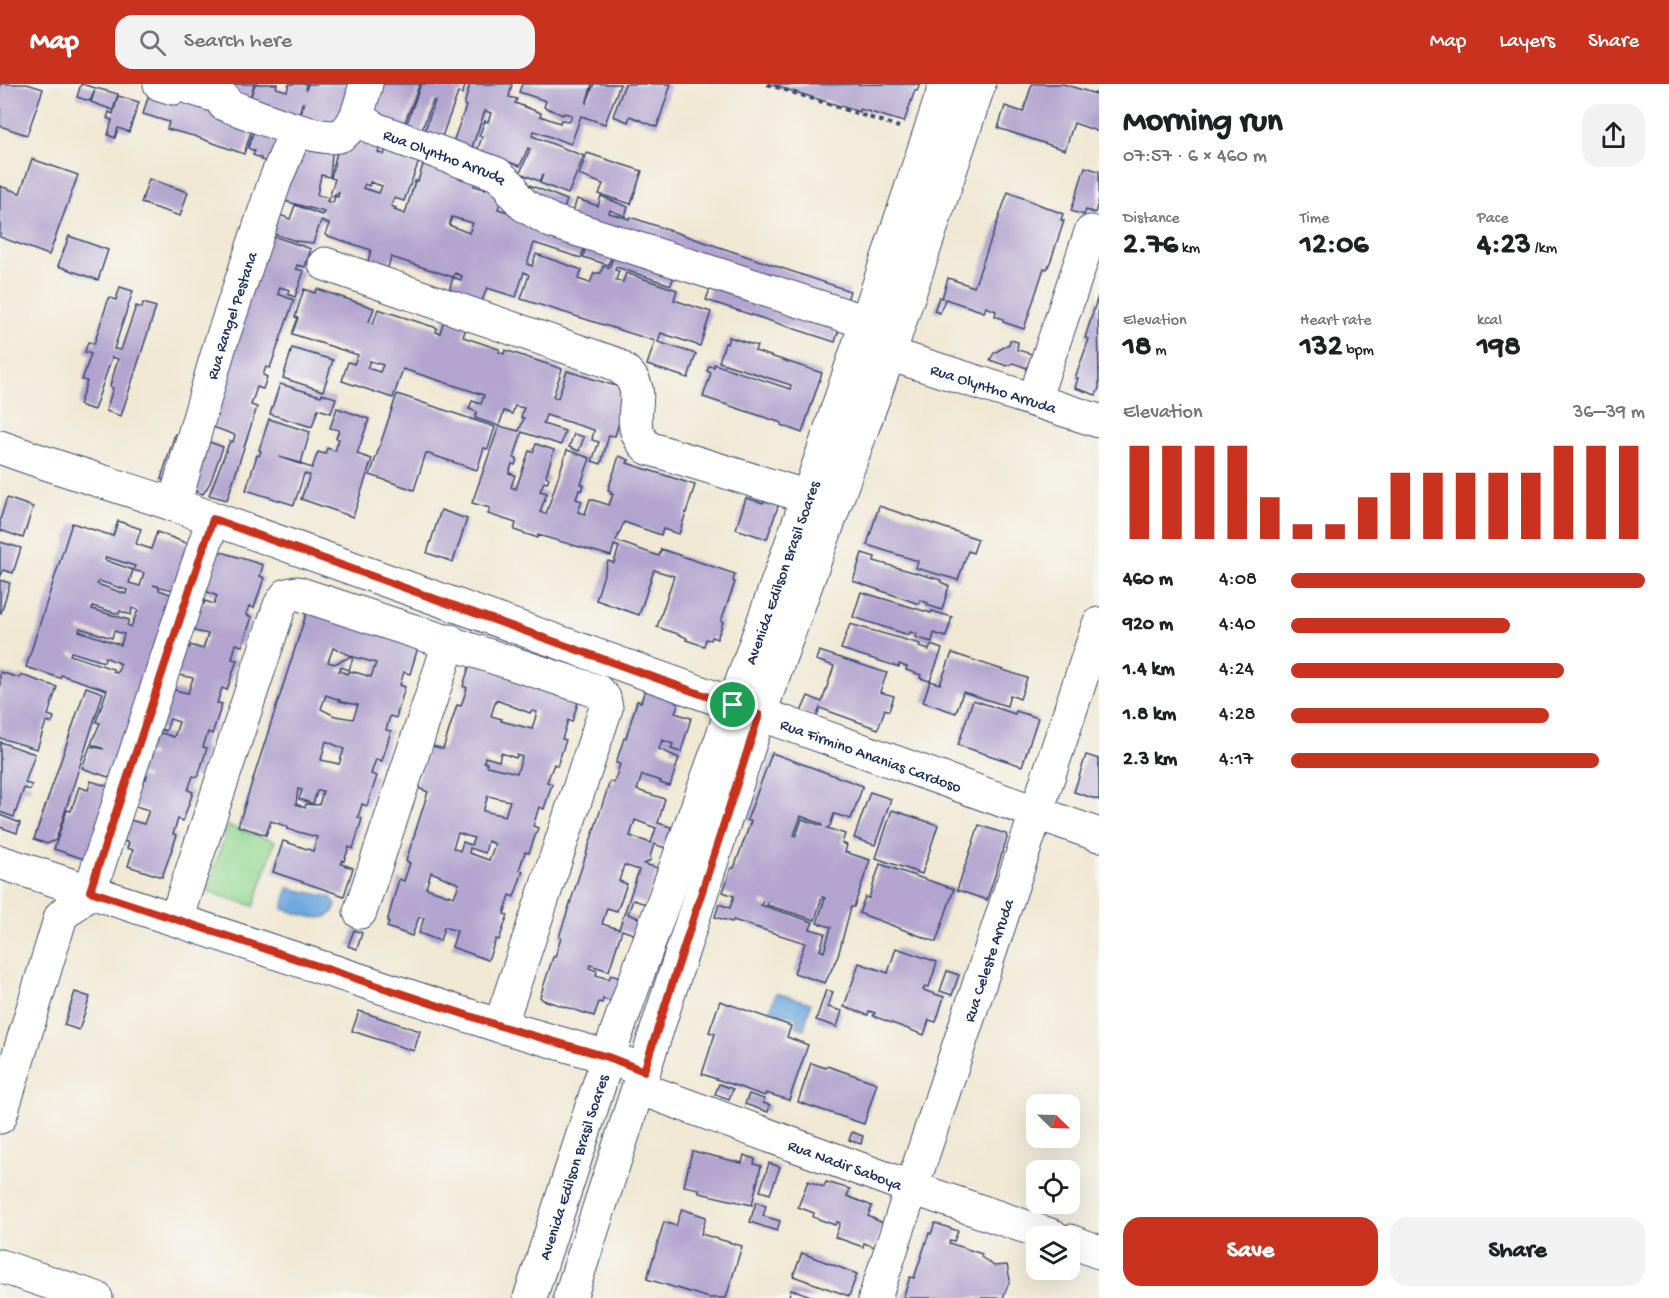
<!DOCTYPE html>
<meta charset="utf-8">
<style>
body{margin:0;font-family:"Gochi Hand",sans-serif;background:#f2f2f2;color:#202124;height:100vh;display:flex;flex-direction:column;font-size:22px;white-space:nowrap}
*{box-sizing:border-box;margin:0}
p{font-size:20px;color:#757577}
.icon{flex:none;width:33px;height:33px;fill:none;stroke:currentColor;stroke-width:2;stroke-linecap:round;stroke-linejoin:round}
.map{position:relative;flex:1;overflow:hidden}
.details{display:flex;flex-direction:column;background:#fff;width:570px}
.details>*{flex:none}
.needle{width:39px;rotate:113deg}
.fabs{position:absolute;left:1026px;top:1010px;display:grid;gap:12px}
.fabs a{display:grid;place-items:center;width:54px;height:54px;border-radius:12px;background:#fff;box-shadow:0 6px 24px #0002;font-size:30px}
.pin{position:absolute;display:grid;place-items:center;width:51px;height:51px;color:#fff;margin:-26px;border:3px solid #fff;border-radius:50%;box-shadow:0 2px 6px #0007}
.round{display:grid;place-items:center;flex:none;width:63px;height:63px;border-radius:18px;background:#f2f2f2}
.headline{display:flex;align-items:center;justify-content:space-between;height:102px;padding:0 24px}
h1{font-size:33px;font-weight:800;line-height:45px}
.stats{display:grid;grid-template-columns:repeat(3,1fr);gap:9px;height:102px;padding:6px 24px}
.stats div{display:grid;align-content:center}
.stats b{font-size:30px;font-weight:800}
.stats small{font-size:16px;font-weight:400}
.stats p{font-size:16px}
.chart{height:168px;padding:12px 24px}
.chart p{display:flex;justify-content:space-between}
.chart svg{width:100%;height:108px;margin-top:6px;stroke:#c8321e;stroke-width:6}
.button{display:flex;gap:12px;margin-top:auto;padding:12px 24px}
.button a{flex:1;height:69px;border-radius:18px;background:#c8321e;color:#fff;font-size:24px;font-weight:800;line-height:69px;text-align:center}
.button a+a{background:#f2f2f2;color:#202124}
ul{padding:0 24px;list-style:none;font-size:20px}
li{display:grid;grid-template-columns:96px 72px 1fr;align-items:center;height:45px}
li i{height:15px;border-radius:8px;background:#c8321e}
header{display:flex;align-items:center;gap:36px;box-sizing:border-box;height:84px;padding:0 30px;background:#c8321e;color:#fff}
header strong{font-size:28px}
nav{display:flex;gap:33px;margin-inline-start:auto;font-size:21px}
.search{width:420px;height:54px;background:#f2f2f2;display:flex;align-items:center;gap:15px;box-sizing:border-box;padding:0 21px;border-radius:18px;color:#757577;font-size:22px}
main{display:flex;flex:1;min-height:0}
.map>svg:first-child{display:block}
</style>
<header>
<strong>Map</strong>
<div class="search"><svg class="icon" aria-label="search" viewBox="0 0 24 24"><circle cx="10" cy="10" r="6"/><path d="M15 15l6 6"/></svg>Search here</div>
<nav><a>Map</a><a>Layers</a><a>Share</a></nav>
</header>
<main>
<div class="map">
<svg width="1099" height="1214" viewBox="0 0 1099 1214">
<rect width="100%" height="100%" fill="#f6f6f2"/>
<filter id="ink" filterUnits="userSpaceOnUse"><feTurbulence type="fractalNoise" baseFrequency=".0167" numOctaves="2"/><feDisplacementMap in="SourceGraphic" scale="12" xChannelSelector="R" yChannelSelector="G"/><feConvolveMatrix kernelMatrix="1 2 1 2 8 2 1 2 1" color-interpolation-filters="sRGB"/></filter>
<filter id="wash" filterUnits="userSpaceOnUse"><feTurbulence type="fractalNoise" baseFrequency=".008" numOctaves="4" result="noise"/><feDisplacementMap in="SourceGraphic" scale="24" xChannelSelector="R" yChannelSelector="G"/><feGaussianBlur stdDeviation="1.35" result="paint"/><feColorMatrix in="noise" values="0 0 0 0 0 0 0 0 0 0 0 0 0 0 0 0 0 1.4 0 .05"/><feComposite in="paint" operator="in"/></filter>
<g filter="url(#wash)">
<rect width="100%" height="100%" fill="#f0e8d3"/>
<path fill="#93d790" stroke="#578377" stroke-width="1.5" d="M228,742L275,757L254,822L207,807Z"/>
<g fill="#6ea9de" stroke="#446c9e" stroke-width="1.5">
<path d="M288,804L330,813L336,820C331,845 300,829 283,825Z"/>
<path d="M776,909L811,919L804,945L796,942L798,934L770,926Z"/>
</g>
<g id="blocks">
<g fill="#b2a4ce" fill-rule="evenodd">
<path d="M0,0H27L43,5L27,51L0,42Z"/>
<path d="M81,0L118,10L113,26L91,18L95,6L90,17L77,13Z"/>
<path d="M235,0H254L249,18L255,0H277L276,4L287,7L289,0H307L306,6L308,0H361L346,39L297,43L304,19H302L296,42L230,15Z"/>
<path d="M370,0H420L405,38L407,39L421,0H466L462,10L458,9L441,55L424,49L435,17H433L417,58L371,39Z"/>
<path d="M470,0H512L509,13L517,15L515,19L541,29L540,32L560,39L561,36L570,37L572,31L564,29L563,31L544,23L546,17L519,8L522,0H592L586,20L594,0H620L605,40L581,32L571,60L534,47L532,52L584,72L568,110L540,99L543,90L539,97L520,89L530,65L528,64L520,82L495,73H475L482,53L479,52L485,37L488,38L491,29L485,27L472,63L475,64L470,78L449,69L466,22L464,21Z"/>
<path d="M625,0H671L657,43L630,32L628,38L613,32Z"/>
<path d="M920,0L917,7L915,6L904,38L860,25V28L772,1Z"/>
<path d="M1032,0H1063L1096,10L1099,4V48L1074,39L1065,66L998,44L1005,22L1023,28Z"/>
<path d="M150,7L256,33L244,70L194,52L167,45L169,38L143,30Z"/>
<path d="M118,12L139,18L129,48L118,44L115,54L108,51L112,36L107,34L109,28L113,30Z"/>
<path d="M257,37L272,42L279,82L261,76V74L253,71L255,67L248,64Z"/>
<path d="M356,42L380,61L378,68L384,71L389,56L422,69L404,117L394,114L391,122L396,124L394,126L405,130L415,97H418L426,71L479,88L474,102L485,105L489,96L505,103L498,125L588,152L581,174L534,159L527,180L532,182L536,170L582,186L578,195L590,199L594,189H601L603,182L609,184L613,174L678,179L671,201L616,183L615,186L619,187L616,196L623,198L626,189L677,206L674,216L711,228L700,262L661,249L658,258L696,270L688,294L647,281L655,257L521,215L529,191L524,188L516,213L487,204L482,217L449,207L453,193L461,196L462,192L455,189L453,193L391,173L387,187L367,181L371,166L325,151L329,140L321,137L313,159L296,157L262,146L267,126L290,135L295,121L322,131L324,128L274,114L294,53L333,58L330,93L321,91L317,111L329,114L327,117L333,119L335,112L338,113L339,108L329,114L335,95L331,94L339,59ZM370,98L382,102L379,109L363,104L365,100L369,102ZM452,133L473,139L469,149L449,141Z"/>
<path d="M587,69L642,87L631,120L599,110L603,100L579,91Z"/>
<path d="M32,75L78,91L49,171L0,153V102L20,109Z"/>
<path d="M1085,83L1099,87V115L1095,129L1086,126L1084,131L1071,127Z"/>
<path d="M149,95L188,108L180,132L141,119Z"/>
<path d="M522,98L567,116L559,139Z"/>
<path d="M1008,108L1063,130L1061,136L1064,137L1051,176L1047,185L1044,184L1024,245L1003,238V235L995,232L996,227L986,223L984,228L945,215L940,229L934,227L939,213L942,214L948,194L974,203Z"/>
<path d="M601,112L628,123L625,132L610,126L609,129L629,135L630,133L850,207L844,225L570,137L577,115L598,122Z"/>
<path d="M261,148L311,165L305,183L297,181L296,185L304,187L295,213L287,210L289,206L280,203L278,210L294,216L270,284L266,283L263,291L267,293L263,305L257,303L251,321L257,323L227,416L209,411L230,357L233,358L235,351L213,343Z"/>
<path d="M69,152L108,166L98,196L58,182Z"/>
<path d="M589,155L615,163L608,181L583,173Z"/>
<path d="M715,191L843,233L835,258L706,216Z"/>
<path d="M120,203L133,207L114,265L121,266L136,222L142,224L143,219L156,223L121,332L106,327L113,304L110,302L118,275L112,273L94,326L79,321L87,297L82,296L91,270L85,268L88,258L94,260L109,213L116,216Z"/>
<path d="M304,205L315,209L317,205L374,224L369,238L373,240L378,225L437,244L436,248L440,249L445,233L467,241L463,253L499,265V268L504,270L505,266L562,285L553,313L558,314L567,287L629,306L615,352L609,351L601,380L592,377L599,358L592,356L594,346L546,331L543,340L565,347L561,361L522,348L514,374L517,375L515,381L512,380L509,389L515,391L511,403L516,405L529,367L533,368L536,360L554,366L546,392L549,394L547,399L544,398L540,407L547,409L540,428L546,430L567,366L590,374L581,400L584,401L582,407L579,406L576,415L582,417L578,428L585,430L590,415L609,421L613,410H610L611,407L608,406L619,372L629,376L627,379L695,401L679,450L663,445L661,451L624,438L616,457L659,472L661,465L735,490L733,497L735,498L721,537L723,538L717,555L712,553L711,556L706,555L704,562L686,556L687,554L678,550L657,543L674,492L654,486L639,531L596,516L608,477L614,479L619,463L614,461L611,472L538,451V454L514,446L516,439L488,430L490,424L472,419L499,342L475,334L477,328L469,325L472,317L481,320L484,311L403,285L393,314L342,297L348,278L354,280L358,271L292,250L298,234L295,233ZM370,277L383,281L380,288L367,284ZM515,322L524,324L521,333L524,334L519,347L499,342L504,327L512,330Z"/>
<path d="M1098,212L1099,304L1096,311L1075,304L1078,294H1075L1089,255L1085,254Z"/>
<path d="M729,253L757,262L755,267L822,289L802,349L781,341L782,339L703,313L711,289L707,287L709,282L714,283V280L790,305L791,301L719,278L725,259L727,260Z"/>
<path d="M1010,256L1018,258L1017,266L1032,270L1027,284L1013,279L1007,282L990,276L994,269L1009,260Z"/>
<path d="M292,264L333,276L323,307L283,294Z"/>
<path d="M280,300L321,312L322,310L336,314L331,329L318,325L312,343L270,330Z"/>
<path d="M397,310L495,343L488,365L484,364L477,386L426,369L414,406L370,391Z"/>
<path d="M337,324L369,335L357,370L372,375L353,433L301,415L310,391L304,390L294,421L246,406L257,371L259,372L261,367L259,366L269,335L310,348L301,379L279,373L312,384L318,368L325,370L327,364L335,367L339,355L336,354L339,346L330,344Z"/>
<path d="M175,350L189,354L175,400L161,395Z"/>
<path d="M574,350L584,353L579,367L569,363Z"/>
<path d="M199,354L223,363L210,399L203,410L183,403Z"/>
<path d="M768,403L781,413L767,455L736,445L746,414L763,419Z"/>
<path d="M7,414L33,423L23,454L0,446V436Z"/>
<path d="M879,422L978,455L973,469L968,467L958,496L916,484L918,477L867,461Z"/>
<path d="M441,426L467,435L453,478L427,469Z"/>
<path d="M118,437L141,445L136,460L151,465L157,448L197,463L173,506L153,501L159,503V506L184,515L120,697L82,684L90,662L104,665L91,660L100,639L96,638L107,606L61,591L60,594L26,583L72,439L113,452ZM106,473L135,482L133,486L105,476ZM133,486L144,489L140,502L129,499ZM99,497L127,506L126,510L97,500ZM93,522L119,530L120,527L131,531L132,524L138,526L131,543L127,541L129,536L92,525ZM80,544L112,554L114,547L124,550L121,561L79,547ZM71,568L104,578L105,573L121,580L117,589L113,587V585L70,571Z"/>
<path d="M0,458L21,464L13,489L3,486L0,494Z"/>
<path d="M209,464L263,481L260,492L264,494L254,524L249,522L246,531L252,533L242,562L236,560L232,575L237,576L227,606L222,604L217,619L222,620L212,650L208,648L203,663L207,664L198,693L193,692L188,706L193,708L183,737L178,735L173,750L177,751L162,793L128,782L133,766L127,764L129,759L116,754L123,734L144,740L149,726L128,720L137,692L146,695L147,692L138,689L144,671L152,673L153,669L145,667L152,646L174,653L179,638L170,635L166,647L154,643L166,604L188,609L193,594L171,589L180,561L190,564V561L203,565L208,550L185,545L200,519L204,520L205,517L214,520L217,512L199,504Z"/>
<path d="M862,469L875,473L874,477L941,496V498L949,502L942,526L927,521L928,519L920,516L919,520L853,497Z"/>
<path d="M0,496L10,499L1,529L0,528Z"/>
<path d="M861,508L931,529L932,527L952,533L946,553L934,549L932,558L915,553L917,550L910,548L909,551L853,533Z"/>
<path d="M308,524L419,560L410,590L404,588L400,601L405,603L396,634L390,632L386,646L391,647L382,677L376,675L371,690L377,692L367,722L362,720L358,733L362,735L353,765L349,763L344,777L342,776L341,780L353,784L344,812L273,788L283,757L313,767L317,753L287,745L288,743L271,737L266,751L238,742ZM333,564L354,573L376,579L371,593L358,589L349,587L348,590L339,587L341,583L349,586L353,574L350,573L334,580L328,578ZM326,611L340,616L339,617L358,621L353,635L335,632L321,625ZM326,657L344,665L339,680L321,676ZM298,705L302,706L299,715L313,720L317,707H323L319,721L306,720L305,724L296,720Z"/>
<path d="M850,540L920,560L919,563L929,566L931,561L942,565L930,597L920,594L921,591L906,586L907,583L899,580V583L841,565Z"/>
<path d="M819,567L887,589L880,608L894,612L889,627L885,625L878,645L820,624L816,633L801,628L808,612L822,618L834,582L816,576Z"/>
<path d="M952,569L1027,594L1020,615L1010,611L1007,622L963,608L956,629L923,618L930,597L940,600Z"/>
<path d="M471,577L580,612L572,638L568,636L562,655L566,656L557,682L554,680L547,698L552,700L544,725L539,723L533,742L538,744L529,769L525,768L519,786L523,787L514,813L510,811L504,830L508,831L499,856L496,855L488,876L452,863L457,847L444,843L440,857L419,849L424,834L419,833L412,852L387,843L389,839L387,838L399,795L404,797L410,779L406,777L428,708L416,703L429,661L443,665L457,621L461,622L467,604L463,602ZM496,616L530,629L531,627L537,628L532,645L501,637L502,635L491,632ZM501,669L516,674L517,671L522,673L517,689L487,682V679L484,678L485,673L499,677ZM488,712L510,717L505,732L483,727ZM458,749L474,754L471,761L463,758L460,767L453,764ZM488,757L495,760L489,776L469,769L470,764L485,769ZM431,788L459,800L454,813L426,804Z"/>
<path d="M0,588L20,594L21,591L57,603L48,631L54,633L52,639L46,638L37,665L0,654Z"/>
<path d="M86,603L103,609L56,756L47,760L34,755Z"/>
<path d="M645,606L679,617L675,629L691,634L681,668L671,665L673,660L662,656L659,665L679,674L670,702L660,699L661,697L642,691L637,706L665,715L658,739L671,743L665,764L654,760L650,773L651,776L644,780L658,784L646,820L633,816L628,830L641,835L636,851L622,846L609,887L590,881L589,884L597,887L596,891L609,895L611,891L621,894L613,918L603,915L602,919L599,918L594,932L543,916L540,913L553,873H555L561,854L559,853L610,697L614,699L620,680L616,679L624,654H626L637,617L641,618ZM635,736L656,744L651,759L630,752ZM624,781L639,786L619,845L602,840L607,824L617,827L627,800L619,797Z"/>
<path d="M973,616L1015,630L1016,627L1038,634L1022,682L958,661Z"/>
<path d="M0,658L35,670L25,699L32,701L30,706L24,704L14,733L0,728Z"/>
<path d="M772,669L863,702L851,735L834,730L830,742L827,744L845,750L842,759L847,761L845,768L870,776L854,823H851L838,872L825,899L794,889L805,859L733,836L732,838L715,833L719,820L730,824L734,812L723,808L731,784H734L751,737L747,736ZM801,732L822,740V742L802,735L796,752L794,751ZM822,813L825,814L817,839L831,843L824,868L820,866L825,849L810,845L813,838L761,821L763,817L768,818L767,821L815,836Z"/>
<path d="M1086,671L1099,675V716L1074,708Z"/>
<path d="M91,697L116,705L93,778L54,765L67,726L71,727L79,703L88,706Z"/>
<path d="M870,708L891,715L875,761L854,754Z"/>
<path d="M892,726L938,741L922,790L876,774Z"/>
<path d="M0,731L20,739L17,749L0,743Z"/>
<path d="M979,741L1006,750L1007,754L987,816L957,806Z"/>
<path d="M880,780L954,805L936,858L859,829L865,813L869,814Z"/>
<path d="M354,846L362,849L357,865L348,862Z"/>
<path d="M896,864L937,878L929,903L925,902L923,906L944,913L936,938L929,936L924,951L873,932L875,929L869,927L868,931L844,923L859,879L888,889Z"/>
<path d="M947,887L959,891L952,911L940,907Z"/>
<path d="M826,906L833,908L828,923L842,927L837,943L816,936Z"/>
<path d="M75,908L90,913L79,946L64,941Z"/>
<path d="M720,917L791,942L787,953L808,961L789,1016L766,1009L765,1012L702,990L715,950L709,948Z"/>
<path d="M359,927L420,947L414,967L352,947Z"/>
<path d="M811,979L826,984L827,982L877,999L864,1040L798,1018Z"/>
<path d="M719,1000L733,1005L729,1015L715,1010Z"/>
<path d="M749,1010L764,1015L763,1019L770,1021L768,1028L745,1020Z"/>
<path d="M852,1048L863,1052L861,1060L849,1056Z"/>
<path d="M692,1067L742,1079L744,1071L755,1075L754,1080L761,1082L752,1121L699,1109V1105L684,1102Z"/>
<path d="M769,1079L780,1083L770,1110L760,1107Z"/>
<path d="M808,1097L824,1103L826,1098L850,1105L847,1112L872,1122L868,1132L883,1139L875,1163L864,1159L863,1163L835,1153L840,1139L837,1138L835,1141L813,1133L814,1129L798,1123Z"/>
<path d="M756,1118L766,1122L763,1132L780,1137L777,1147L750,1138Z"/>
<path d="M682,1125L706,1133L701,1150L742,1162L726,1214H709L647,1195L664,1138L676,1142Z"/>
<path d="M935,1139L958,1147L954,1157L950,1156L949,1159L982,1170L981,1173L994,1182L1007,1181L1010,1196L1003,1214H903L910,1193L914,1194L929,1149L931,1150Z"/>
<path d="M802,1169L857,1190L849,1212L793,1192Z"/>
<path d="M791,1206L800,1208L816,1214H788Z"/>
</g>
</g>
</g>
<g filter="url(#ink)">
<use href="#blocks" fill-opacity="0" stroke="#3b4b70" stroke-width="1.5"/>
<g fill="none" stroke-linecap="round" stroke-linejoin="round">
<g stroke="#3b4b70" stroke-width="35">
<g id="minor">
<path d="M160,0L173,4L178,0L223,14L224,20C245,27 327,63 343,50C358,38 361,17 366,0"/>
<path id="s1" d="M356,33L375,45L497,90L511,102L514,110L524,121L551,137L866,238"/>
<path d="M325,180L613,279C620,283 628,288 632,295C646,317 622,339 648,364L808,413"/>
<path id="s2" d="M889,270L1099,337"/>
<path d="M1034,316L1091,148"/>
<path id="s3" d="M0,363C59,385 119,402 178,422C485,531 791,643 1099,751"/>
<path id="s4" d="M174,421L220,261L275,97L296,46"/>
<path d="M0,778L500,942L608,973L644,987"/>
<path d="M360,828L450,557"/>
<path d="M176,835L280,521L287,511L297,509L597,607L604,614L606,624L500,942"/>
<path id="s5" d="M639,1004L912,1104L1053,1152"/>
<path d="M0,1033L61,832L90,807L213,435"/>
<path d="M1070,1157L1099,1168"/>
<path d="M0,1182L96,1214"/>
<path id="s6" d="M875,1214L1099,540"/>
</g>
</g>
<g stroke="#3b4b70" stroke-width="35">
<g id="major">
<path id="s7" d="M530,1214L608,973L808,413L946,0"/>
<path d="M570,1214L759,631L889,270L979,0"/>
</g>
</g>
<path stroke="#3b4b70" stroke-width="4" stroke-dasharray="4.5 4.5" stroke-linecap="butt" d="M767,0L899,43"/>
<use href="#minor" stroke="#fff" stroke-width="33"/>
<use href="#major" stroke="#fff" stroke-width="33"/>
</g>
</g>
<g fill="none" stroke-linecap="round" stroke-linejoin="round" filter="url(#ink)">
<g stroke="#fff" stroke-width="12">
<path id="route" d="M213,435L759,631L644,987L608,973L500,942L90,807Z"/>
</g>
<use href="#route" stroke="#c8321e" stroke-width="8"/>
</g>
<g text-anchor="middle" stroke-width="5" stroke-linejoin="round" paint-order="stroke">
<g font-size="16" fill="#1b2f5e" stroke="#f6f6f2">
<text dy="6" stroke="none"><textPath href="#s1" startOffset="98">Rua Olyntho Arruda</textPath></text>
<text dy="6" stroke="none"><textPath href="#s4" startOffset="198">Rua Rangel Pestana</textPath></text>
<text dy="6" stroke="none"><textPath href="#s2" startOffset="110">Rua Olyntho Arruda</textPath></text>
<text dy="6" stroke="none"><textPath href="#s7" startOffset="768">Avenida Edilson Brasil Soares</textPath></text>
<text dy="6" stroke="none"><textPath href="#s3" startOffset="924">Rua Firmino Ananias Cardoso</textPath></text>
<text dy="6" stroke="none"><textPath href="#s6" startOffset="356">Rua Celeste Arruda</textPath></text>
<text dy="6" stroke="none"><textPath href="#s5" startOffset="220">Rua Nadir Saboya</textPath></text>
<text dy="6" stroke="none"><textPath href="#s7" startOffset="138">Avenida Edilson Brasil Soares</textPath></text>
</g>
</g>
</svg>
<div class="fabs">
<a><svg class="needle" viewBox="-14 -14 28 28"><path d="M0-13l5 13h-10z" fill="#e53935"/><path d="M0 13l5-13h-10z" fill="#757577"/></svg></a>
<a><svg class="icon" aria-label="locate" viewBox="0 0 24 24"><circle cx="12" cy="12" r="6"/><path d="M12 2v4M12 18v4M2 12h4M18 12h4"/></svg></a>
<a><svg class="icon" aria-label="layers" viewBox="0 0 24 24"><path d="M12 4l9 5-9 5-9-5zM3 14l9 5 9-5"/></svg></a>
</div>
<div class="pin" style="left:733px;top:621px;background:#1e9e55"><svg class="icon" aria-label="arrive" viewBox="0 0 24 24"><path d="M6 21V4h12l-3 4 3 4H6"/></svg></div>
</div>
<section class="details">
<div class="headline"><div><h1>Morning run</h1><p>07:57 · 6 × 460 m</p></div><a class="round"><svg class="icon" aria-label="share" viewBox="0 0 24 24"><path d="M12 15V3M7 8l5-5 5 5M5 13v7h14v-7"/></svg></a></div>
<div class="stats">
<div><p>Distance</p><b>2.76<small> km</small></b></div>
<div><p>Time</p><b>12:06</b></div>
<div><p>Pace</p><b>4:23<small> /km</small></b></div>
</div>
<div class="stats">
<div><p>Elevation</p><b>18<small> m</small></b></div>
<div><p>Heart rate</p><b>132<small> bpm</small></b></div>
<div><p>kcal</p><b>198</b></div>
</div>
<div class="chart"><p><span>Elevation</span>36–39 m</p>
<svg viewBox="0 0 160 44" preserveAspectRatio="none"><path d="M5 44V6M15 44V6M25 44V6M35 44V6M45 44V27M55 44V38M65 44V38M75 44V27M85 44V17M95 44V17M105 44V17M115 44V17M125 44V17M135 44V6M145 44V6M155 44V6"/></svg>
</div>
<ul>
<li><b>460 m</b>4:08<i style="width:100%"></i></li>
<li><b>920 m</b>4:40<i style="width:62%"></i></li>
<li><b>1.4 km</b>4:24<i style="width:77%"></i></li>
<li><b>1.8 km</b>4:28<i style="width:73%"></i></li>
<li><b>2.3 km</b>4:17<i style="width:87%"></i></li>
</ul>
<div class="button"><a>Save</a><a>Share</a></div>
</section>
</main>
